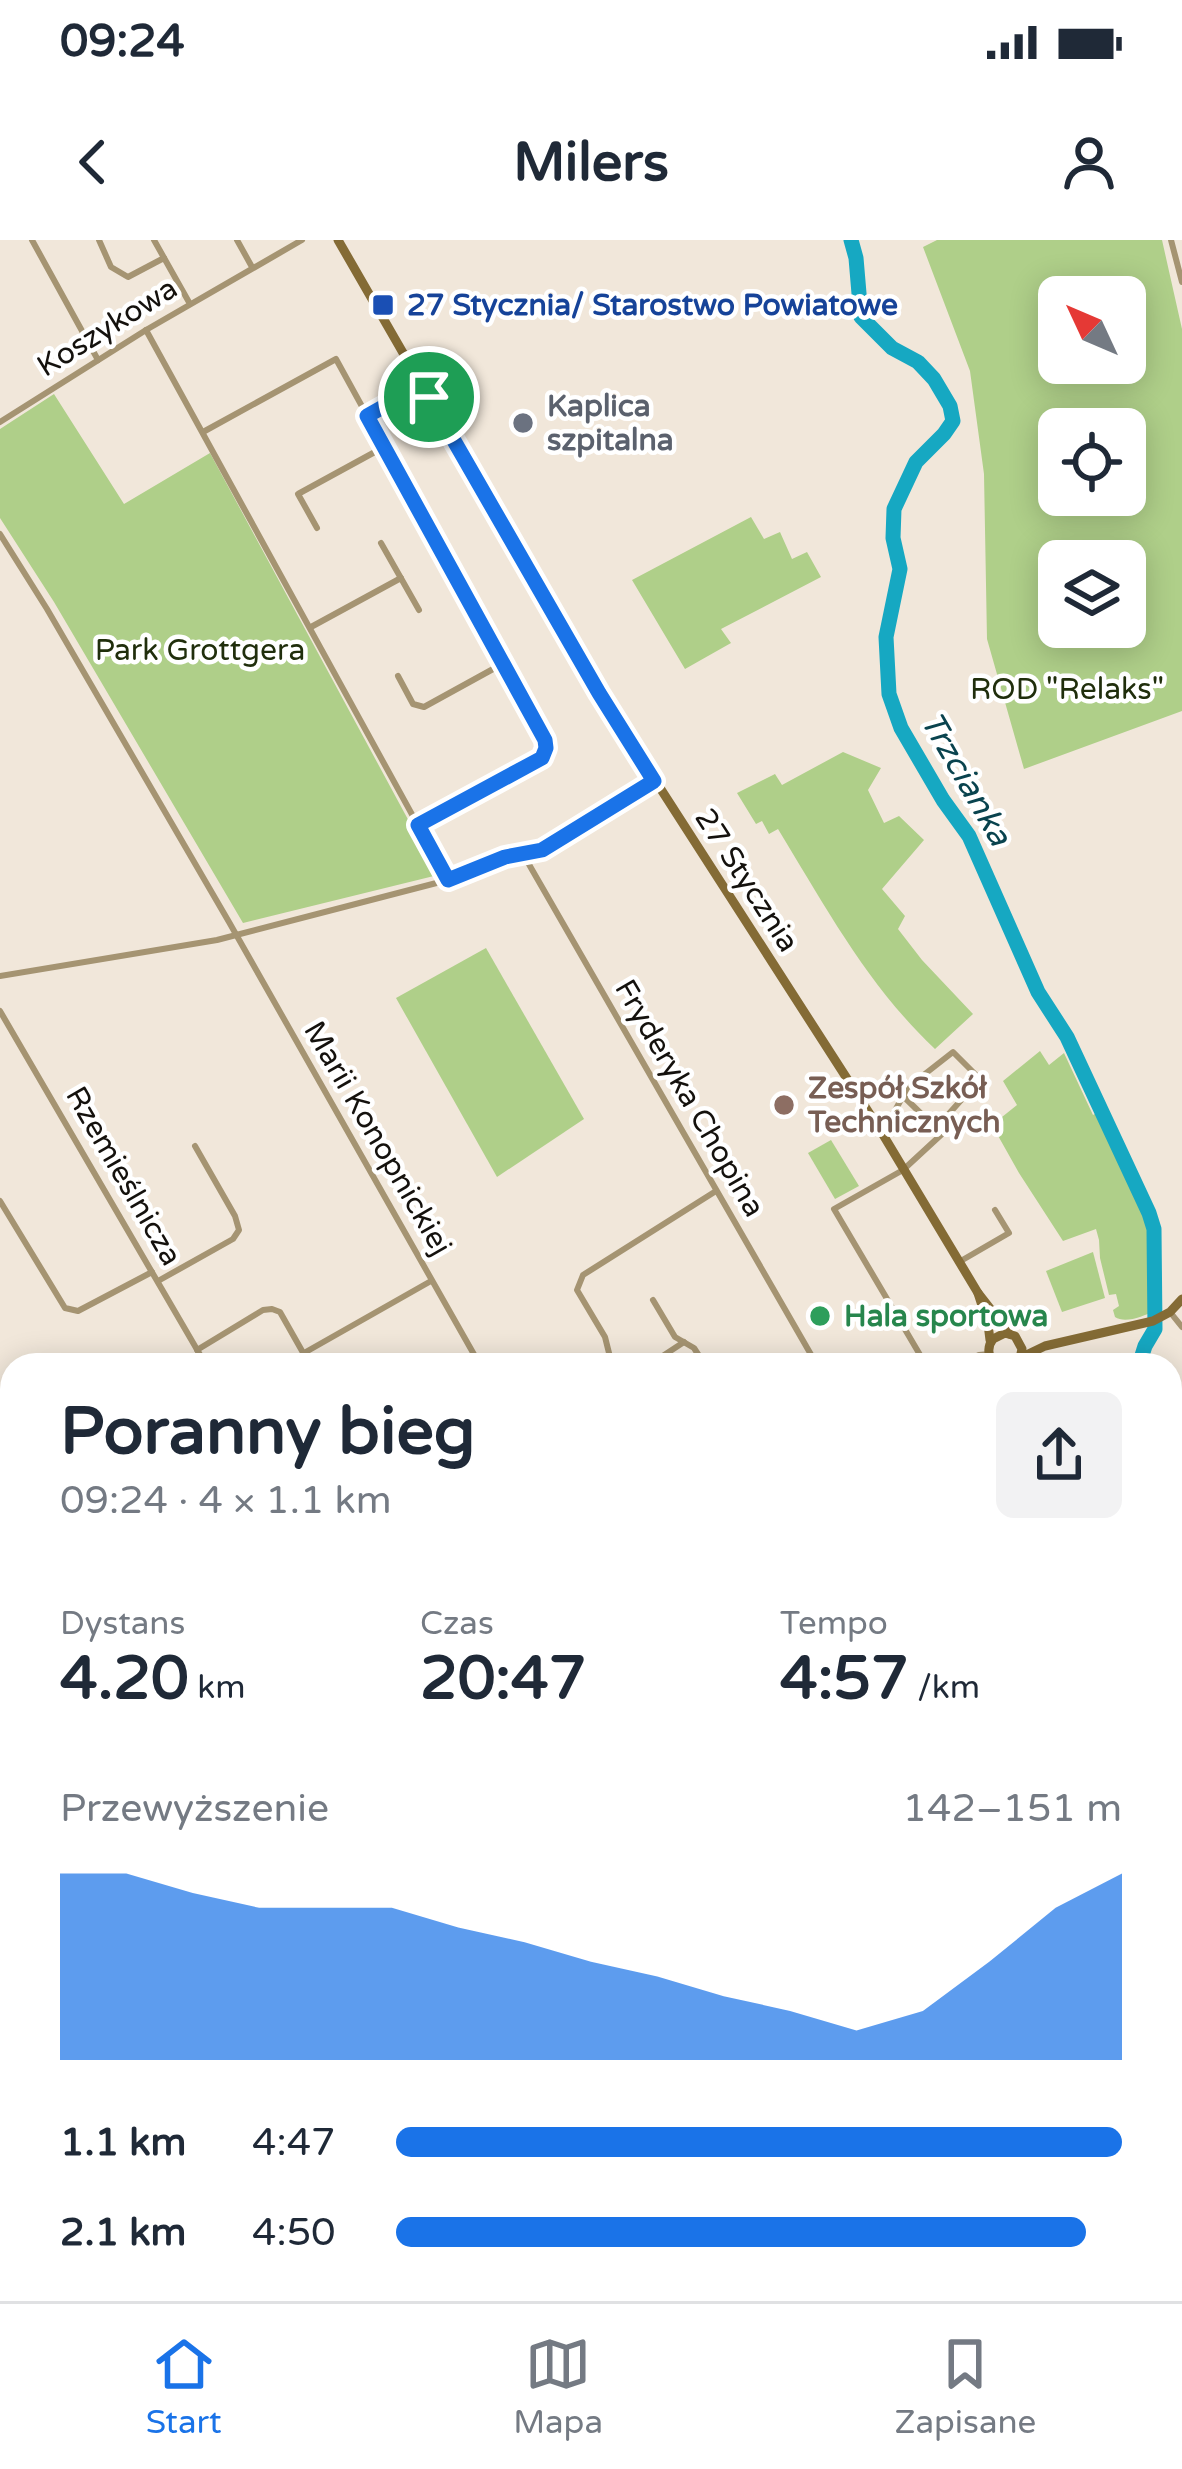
<!DOCTYPE html>
<html lang="pl">
<meta charset="utf-8">
<style>
body{margin:0;font-family:"Varela Round",sans-serif;background:#f2f2f3;color:#1f2937;height:100vh;display:flex;flex-direction:column;font-size:45px;white-space:nowrap}
*{box-sizing:border-box;margin:0}
p{font-size:39px;color:#747a83}
.icon{flex:none;width:66px;height:66px;fill:none;stroke:currentColor;stroke-width:2;stroke-linecap:round;stroke-linejoin:round}
.map{position:relative;flex:1;overflow:hidden}
.drawer{position:absolute;left:0px;top:1113px;width:1182px;height:948px;display:flex;flex-direction:column;background:#fff;border-radius:36px 36px 0 0;box-shadow:0 6px 30px #0003}
.drawer>*{flex:none}
.needle{width:78px;rotate:314deg}
.tools{position:absolute;left:1038px;top:36px;display:grid;gap:24px}
.tools a{display:grid;place-items:center;width:108px;height:108px;border-radius:18px;background:#fff;box-shadow:0 6px 30px #0003;font-size:60px}
.pin{position:absolute;display:grid;place-items:center;width:102px;height:102px;color:#fff;margin:-51px;border:6px solid #fff;border-radius:50%;box-shadow:0 3px 12px #0007}
.round{display:grid;place-items:center;flex:none;width:126px;height:126px;border-radius:18px;background:#f2f2f3}
.overview{display:flex;align-items:center;justify-content:space-between;height:204px;padding:0 60px}
h1{font-size:66px;font-weight:700;line-height:90px}
.stats{display:grid;grid-template-columns:repeat(3,1fr);gap:18px;height:204px;padding:12px 60px}
.stats div{display:grid;align-content:center}
.stats b{font-size:60px;font-weight:700}
.stats small{font-size:33px;font-weight:400}
.stats p{font-size:33px}
.chart{height:336px;padding:24px 60px}
.chart p{display:flex;justify-content:space-between}
.chart svg{width:100%;height:216px;margin-top:12px;fill:#1a73e8;opacity:.7}
ul{padding:0 60px;list-style:none;font-size:39px}
li{display:grid;grid-template-columns:192px 144px 1fr;align-items:center;height:90px}
li i{height:30px;border-radius:15px;background:#1a73e8}
.status{display:flex;justify-content:space-between;align-items:center;height:84px;padding:0 60px;background:#fff;direction:ltr}
.status svg{height:33px;fill:currentColor}
header{display:flex;justify-content:space-between;align-items:center;height:156px;padding:0 60px;background:#fff;font-size:54px;font-weight:700}
.tab-bar{display:flex;justify-content:space-around;align-items:center;height:168px;border-top:3px solid #e0e1e3;background:#fff;font-size:33px;color:#747a83}
.tab-bar a{display:grid;justify-items:center;gap:6px}
.tab-bar .current{color:#1a73e8}
.map>svg:first-child{display:block}
</style>
<div class="status"><b>09:24</b><svg viewBox="0 0 49 12"><path d="M0 12V9h3v3zM5 12V6h3v6zM10 12V3h3v9zM15 12V0h3v12zM26 1h20v11H26zM47 4h2v5h-2z"/></svg></div>
<header><svg class="icon" aria-label="back" viewBox="0 0 24 24"><path d="M15 5l-7 7 7 7"/></svg>Milers<svg class="icon" aria-label="person" viewBox="0 0 24 24"><circle cx="12" cy="8" r="4"/><path d="M4 21q1-7 8-7t8 7"/></svg></header>
<div class="map">
<svg width="1182" height="2061" viewBox="0 0 1182 2061">
<rect width="100%" height="100%" fill="#f1e7da"/>
<g fill="#afcf89" fill-rule="evenodd">
<path d="M937,0H1162L1182,89V471L1024,529L987,399L984,234L970,131L923,7ZM1125,57V123H1059V57ZM1125,189V255H1059V189ZM1059,321H1125V387H1059Z"/>
<path d="M54,154L124,264L210,213L438,635L243,683L54,362L0,278V189Z"/>
<path d="M751,277L764,299L780,292L792,319L807,312L821,337L721,389L731,403L685,429L632,340Z"/>
<path d="M843,512L881,528L868,550L884,583L899,576L924,600L882,649L905,676L898,689L922,720L973,774L935,809C868,746 825,666 778,589L769,594L762,581L756,584L737,553L775,534L782,545Z"/>
<path d="M486,708L584,879L497,937L396,758Z"/>
<path d="M1040,811L1049,825L1064,813L1093,875L1100,871L1148,973L1153,989L1154,1071C1144,1076 1125,1084 1115,1077L1113,1070L1119,1066L1116,1054L1109,1055L1100,1018L1099,1000L1096,989L1063,1001L1019,933L992,885L1017,865L1003,841Z"/>
<path d="M831,900L859,946L835,959L808,913Z"/>
<path d="M1093,1012L1105,1058L1062,1072L1046,1031Z"/>
<path d="M1175,1566L1182,1567V1700L1170,1694V1577Z"/>
</g>
<g fill="none" stroke-linecap="round" stroke-linejoin="round">
<g stroke="#16a8c2" stroke-width="15">
<path d="M851,0L856,18L861,77L892,108L918,122L934,139L950,166L953,181L944,194L916,222L894,269L893,298L900,329L886,397L889,454L901,488L943,560L969,596L1038,752L1067,797L1149,973L1154,989L1155,1089L1145,1106L1139,1125"/>
<path d="M1170,1222L1182,1235"/>
</g>
<g stroke="#a59472" stroke-width="6">
<path d="M32,0L98,120"/>
<path d="M99,0L111,27L128,37L164,18"/>
<path d="M154,0L190,64"/>
<path d="M237,0L252,27"/>
<path d="M1171,0L1182,42"/>
<path d="M146,90L448,640"/>
<path d="M367,177L421,145"/>
<path d="M0,182L146,90L302,0"/>
<path d="M203,192L336,119L545,500L546,508L542,518L418,585"/>
<path d="M317,288L298,254L384,207"/>
<path d="M0,294L47,369L229,682L480,1125"/>
<path d="M381,303L419,370"/>
<path d="M311,387L401,338"/>
<path d="M398,436L413,464L424,467L504,423"/>
<path d="M523,614L817,1125"/>
<path d="M0,736L217,700L448,640L505,617L541,610L654,541"/>
<path d="M0,771L206,1125"/>
<path d="M903,856L907,848L953,812L980,839L937,887"/>
<path d="M877,885L892,876L903,856L942,894L903,930L834,969L926,1125"/>
<path d="M0,961L65,1068L78,1071L152,1032"/>
<path d="M959,1022L1009,993L995,970"/>
<path d="M158,1041L233,999L239,990L235,976L195,906"/>
<path d="M653,1060L675,1097L694,1108L705,1125"/>
<path d="M1170,1072L1182,1087"/>
<path d="M197,1110L263,1070L272,1069L280,1072L310,1125"/>
<path d="M304,1113L431,1041"/>
<path d="M612,1125L605,1097L577,1050L583,1035L716,951"/>
<path d="M649,1125L684,1102"/>
<path d="M959,1125L979,1115L989,1114"/>
<path d="M0,1267L12,1260"/>
<path d="M0,1385L12,1406"/>
<path d="M0,1440L12,1433"/>
<path d="M1170,1461L1182,1454"/>
<path d="M0,1582L12,1575"/>
<path d="M1170,1702L1182,1707"/>
<path d="M0,1756L12,1755"/>
<path d="M1170,1839L1182,1848"/>
<path d="M1170,1882L1182,1873"/>
<path d="M640,2049L645,2056V2061"/>
<path d="M776,2049L787,2061"/>
<path d="M1059,2049L1070,2059"/>
<path d="M1168,2049L1182,2061"/>
<path d="M464,2053L478,2049"/>
<path d="M668,2061L683,2049"/>
<path d="M852,2061L867,2049"/>
<path d="M936,2061L952,2049"/>
</g>
<path stroke="#a59472" stroke-width="9" d="M0,1964L12,1963"/>
<g stroke="#846b35" stroke-width="9">
<path d="M338,0L599,453L882,893L978,1053L1010,1094"/>
<path d="M978,1053L988,1084L990,1100"/>
<path d="M1020,1118L1045,1106L1153,1081L1170,1072L1182,1059"/>
<path d="M998,1125C988,1119 986,1108 993,1099L1005,1093L1015,1096L1022,1109L1020,1118L1012,1125"/>
<path d="M1170,1466L1182,1473"/>
<path d="M1170,1479L1182,1485"/>
<path d="M462,2049L468,2061"/>
</g>
</g>
<g fill="none" stroke-linecap="round" stroke-linejoin="round">
<g stroke="#fff" stroke-width="24">
<path id="route" d="M422,145L599,453L654,541L542,610L505,617L448,640L418,585L542,518L546,508L545,500L367,176Z"/>
</g>
<use href="#route" stroke="#1a73e8" stroke-width="15"/>
</g>
<rect fill="#1a4fb4" stroke="#fff" stroke-width="4.5" x="371" y="53" width="24" height="24" rx="6"/>
<circle fill="#6b7280" stroke="#fff" stroke-width="4.5" cx="523" cy="183" r="12"/>
<circle fill="#8d6e63" stroke="#fff" stroke-width="4.5" cx="784" cy="865" r="12"/>
<circle fill="#2e9e5b" stroke="#fff" stroke-width="4.5" cx="820" cy="1076" r="12"/>
<g text-anchor="middle" stroke-width="9" stroke-linejoin="round" paint-order="stroke">
<g font-size="30" font-weight="bold" fill="#164399" stroke="#fff" text-anchor="start">
<text x="407" y="75">27 Stycznia/ Starostwo Powiatowe</text>
</g>
<g font-size="30" fill="#14110d" stroke="#fff">
<text transform="translate(107 87) rotate(-32)" y="10">Koszykowa</text>
<text transform="translate(747 640) rotate(57)" y="10">27 Stycznia</text>
<text transform="translate(690 858) rotate(60)" y="10">Fryderyka Chopina</text>
<text transform="translate(378 898) rotate(60)" y="10">Marii Konopnickiej</text>
<text transform="translate(124 936) rotate(60)" y="10">Rzemieślnicza</text>
</g>
<g font-size="30" font-weight="bold" fill="#5b616d" stroke="#fff" text-anchor="start">
<text x="547" y="176">Kaplica<tspan x="547" dy="34">szpitalna</tspan></text>
</g>
<g font-size="30" fill="#202e0c" stroke="#fff">
<text x="200" y="420">Park Grottgera</text>
<text x="1067" y="459">ROD "Relaks"</text>
</g>
<g font-size="30" font-weight="bold" fill="#785e54" stroke="#fff" text-anchor="start">
<text x="808" y="858">Zespół Szkół<tspan x="808" dy="34">Technicznych</tspan></text>
</g>
<g font-size="30" font-weight="bold" fill="#27864d" stroke="#fff" text-anchor="start">
<text x="844" y="1086">Hala sportowa</text>
</g>
<g font-size="33" font-style="italic" fill="#09434e" stroke="#fff">
<text transform="translate(967 538) rotate(60)" y="12">Trzcianka</text>
</g>
</g>
</svg>
<div class="tools">
<a><svg class="needle" viewBox="-14 -14 28 28"><path d="M0-13l5 13h-10z" fill="#e53935"/><path d="M0 13l5-13h-10z" fill="#747a83"/></svg></a>
<a><svg class="icon" aria-label="locate" viewBox="0 0 24 24"><circle cx="12" cy="12" r="6"/><path d="M12 2v4M12 18v4M2 12h4M18 12h4"/></svg></a>
<a><svg class="icon" aria-label="layers" viewBox="0 0 24 24"><path d="M12 4l9 5-9 5-9-5zM3 14l9 5 9-5"/></svg></a>
</div>
<div class="pin" style="left:429px;top:157px;background:#1e9e55"><svg class="icon" aria-label="arrive" viewBox="0 0 24 24"><path d="M6 21V4h12l-3 4 3 4H6"/></svg></div>
<section class="drawer">
<div class="overview"><div><h1>Poranny bieg</h1><p>09:24 · 4 × 1.1 km</p></div><a class="round"><svg class="icon" aria-label="share" viewBox="0 0 24 24"><path d="M12 15V3M7 8l5-5 5 5M5 13v7h14v-7"/></svg></a></div>
<div class="stats">
<div><p>Dystans</p><b>4.20<small> km</small></b></div>
<div><p>Czas</p><b>20:47</b></div>
<div><p>Tempo</p><b>4:57<small> /km</small></b></div>
</div>
<div class="chart"><p><span>Przewyższenie</span>142–151 m</p>
<svg viewBox="0 0 160 44" preserveAspectRatio="none"><path d="M0 44V6L10 6L20 10L30 13L40 13L50 13L60 17L70 20L80 24L90 27L100 31L110 34L120 38L130 34L140 24L150 13L160 6V44z"/></svg>
</div>
<ul>
<li><b>1.1 km</b>4:47<i style="width:100%"></i></li>
<li><b>2.1 km</b>4:50<i style="width:95%"></i></li>
</ul>
</section>
</div>
<nav class="tab-bar">
<a class="current"><svg class="icon" aria-label="home" viewBox="0 0 24 24"><path d="M3 11l9-7 9 7M6 9v11h12V9"/></svg>Start</a>
<a><svg class="icon" aria-label="map" viewBox="0 0 24 24"><path d="M3 6l6-2 6 2 6-2v14l-6 2-6-2-6 2zM9 4v14M15 6v14"/></svg>Mapa</a>
<a><svg class="icon" aria-label="saved" viewBox="0 0 24 24"><path d="M7 4h10v16l-5-4-5 4z"/></svg>Zapisane</a>
</nav>
